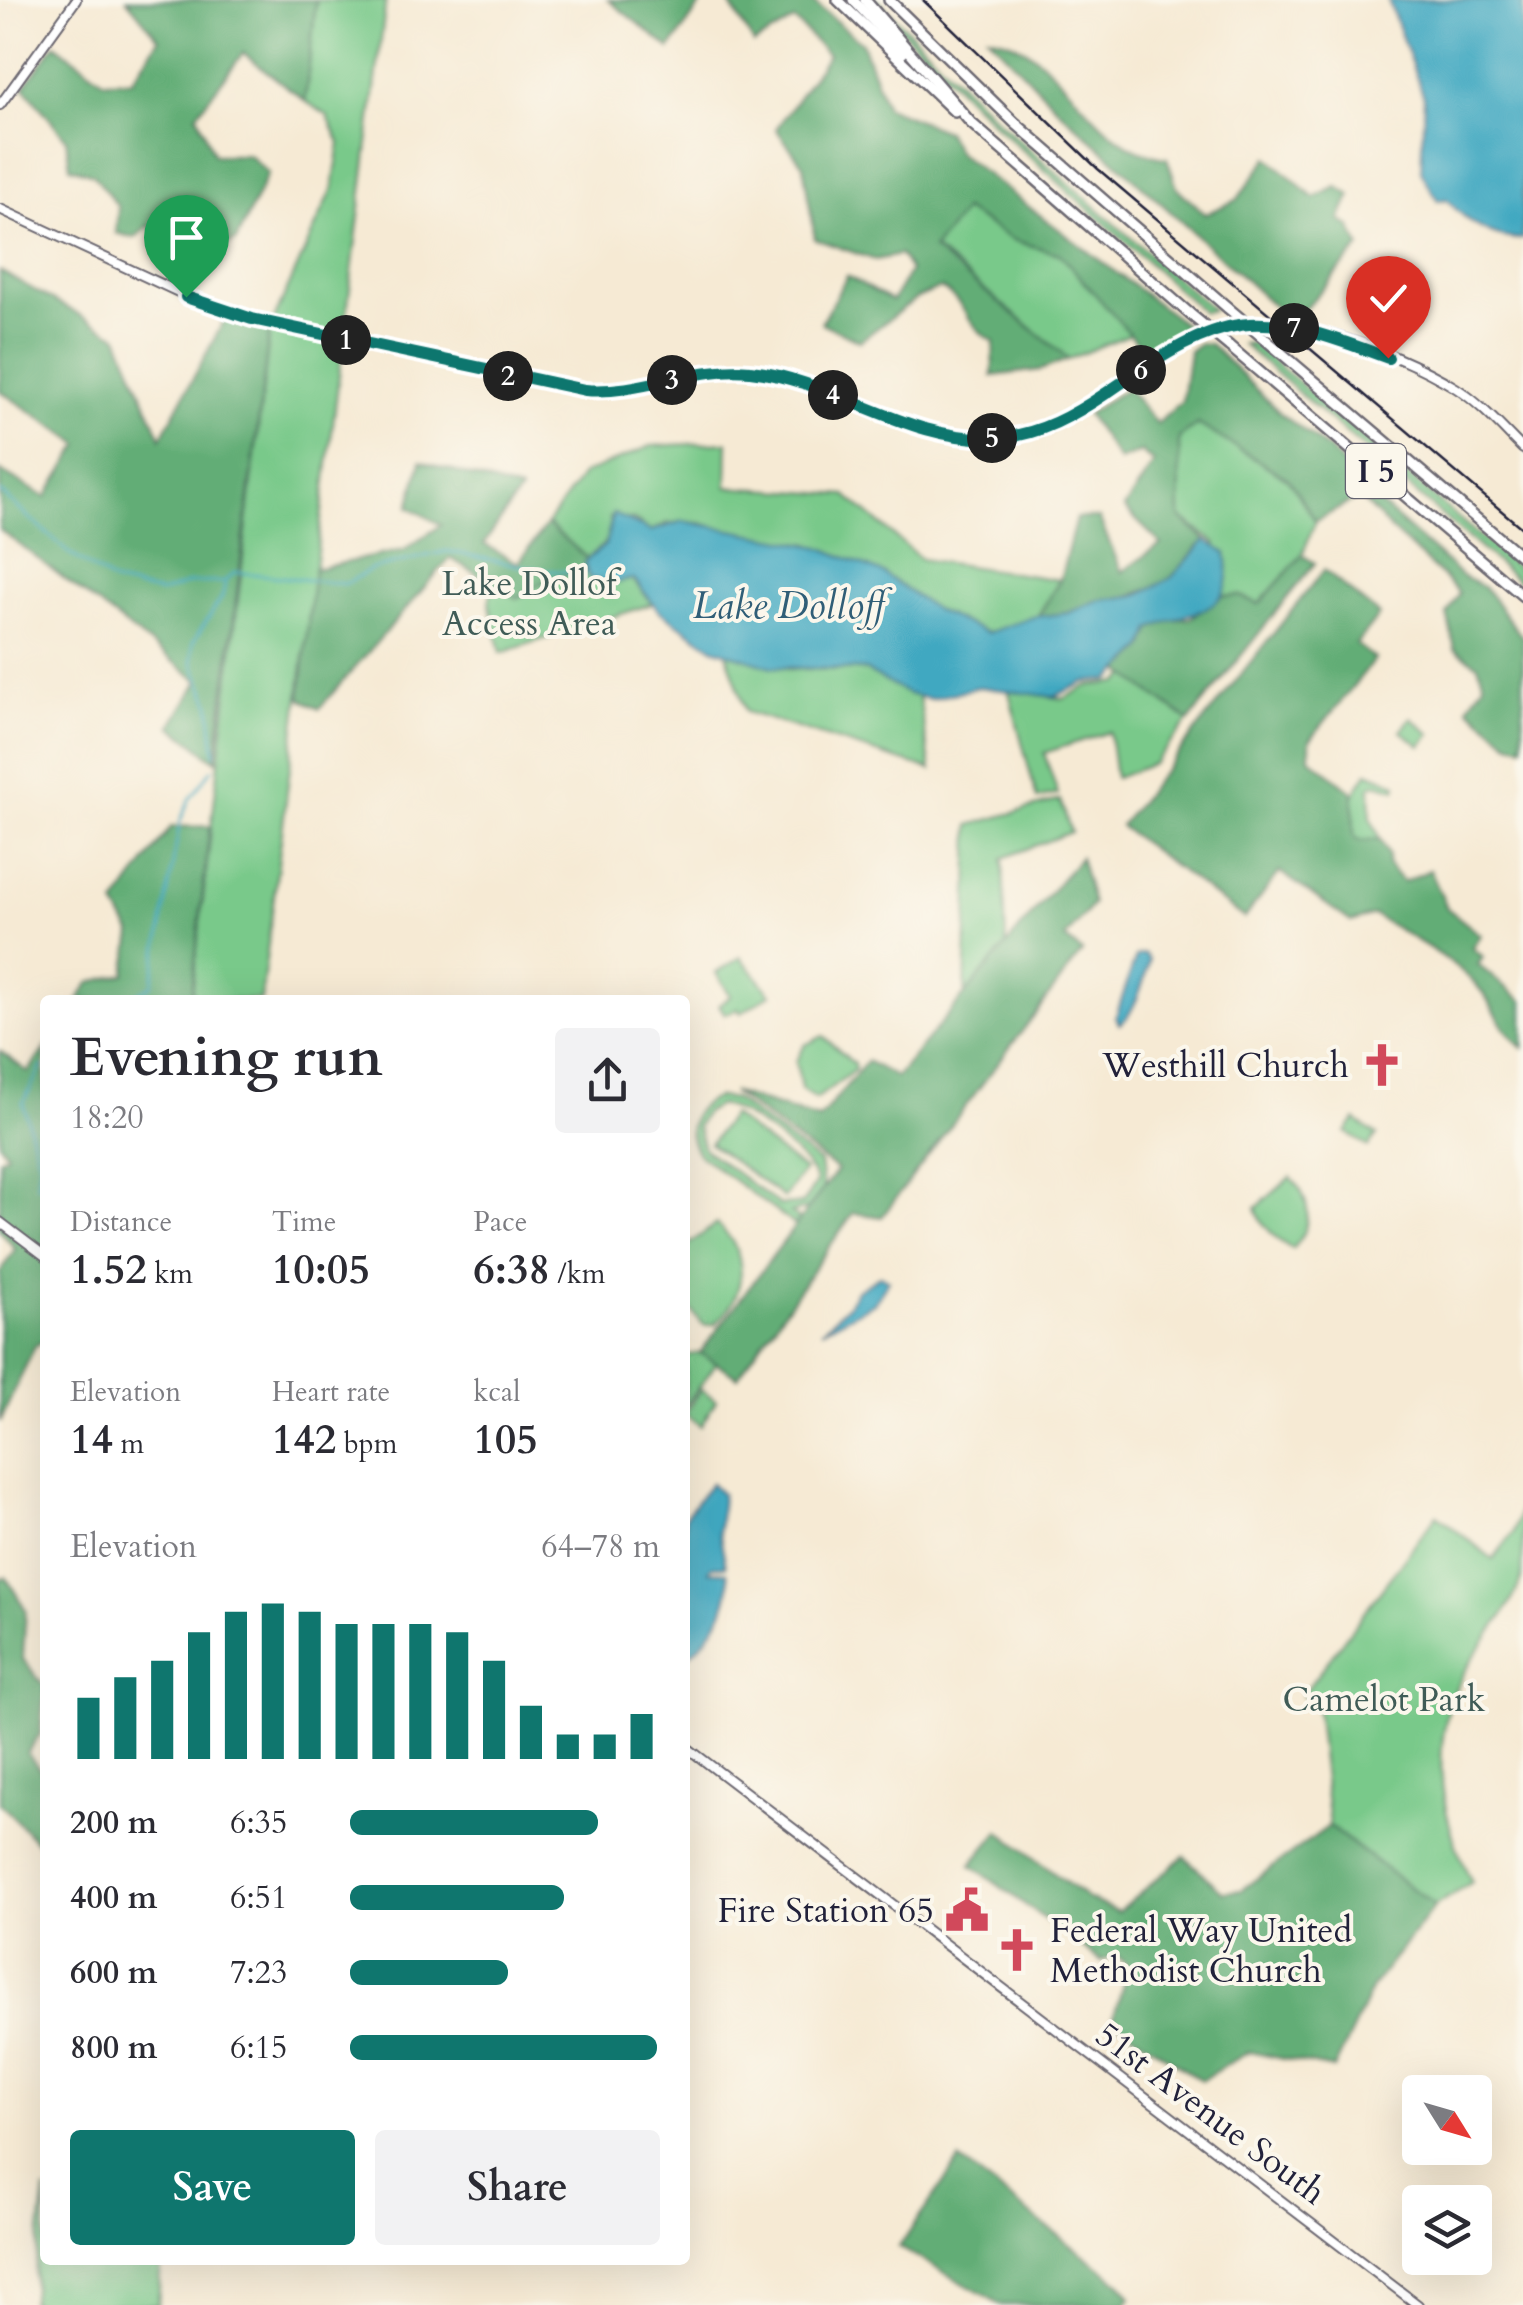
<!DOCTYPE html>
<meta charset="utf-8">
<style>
body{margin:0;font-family:Cardo,serif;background:#f2f2f3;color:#2b2b33;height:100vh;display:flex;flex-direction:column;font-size:38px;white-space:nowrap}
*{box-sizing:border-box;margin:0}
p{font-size:32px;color:#7c7c81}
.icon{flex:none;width:55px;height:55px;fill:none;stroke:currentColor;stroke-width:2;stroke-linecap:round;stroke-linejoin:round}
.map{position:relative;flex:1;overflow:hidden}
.details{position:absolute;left:40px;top:995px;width:650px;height:1270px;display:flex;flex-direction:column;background:#fff;border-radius:10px;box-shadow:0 10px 40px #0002}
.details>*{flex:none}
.needle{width:65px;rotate:127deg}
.controls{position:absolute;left:1402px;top:2075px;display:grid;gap:20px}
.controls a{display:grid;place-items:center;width:90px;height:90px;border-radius:10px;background:#fff;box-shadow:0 10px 40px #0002;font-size:50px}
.pin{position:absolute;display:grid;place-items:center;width:85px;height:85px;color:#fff;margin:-102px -42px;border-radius:50% 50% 50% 0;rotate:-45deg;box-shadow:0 0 10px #0007}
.pin .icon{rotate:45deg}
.km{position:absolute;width:50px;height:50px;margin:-25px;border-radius:50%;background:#222;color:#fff;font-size:28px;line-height:50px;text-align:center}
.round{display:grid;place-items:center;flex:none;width:105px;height:105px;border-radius:10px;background:#f2f2f3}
.summary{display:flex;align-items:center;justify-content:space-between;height:170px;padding:0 30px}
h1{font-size:55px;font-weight:700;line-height:75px}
.stats{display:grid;grid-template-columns:repeat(3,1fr);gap:15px;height:170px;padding:10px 30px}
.stats div{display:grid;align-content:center}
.stats b{font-size:42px;font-weight:700}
.stats small{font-size:28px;font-weight:400}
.stats p{font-size:28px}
.chart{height:280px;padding:20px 30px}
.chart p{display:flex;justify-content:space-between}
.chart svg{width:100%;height:180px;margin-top:10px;stroke:#0f766e;stroke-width:6}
.action{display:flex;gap:20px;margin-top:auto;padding:20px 30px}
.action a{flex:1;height:115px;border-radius:10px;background:#0f766e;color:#fff;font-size:40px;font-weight:700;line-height:115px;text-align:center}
.action a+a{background:#f2f2f3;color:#2b2b33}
ul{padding:0 30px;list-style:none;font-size:32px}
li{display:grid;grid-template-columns:160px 120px 1fr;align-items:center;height:75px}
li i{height:25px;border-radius:12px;background:#0f766e}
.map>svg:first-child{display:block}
</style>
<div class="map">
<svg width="1523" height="2305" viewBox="0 0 1523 2305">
<rect width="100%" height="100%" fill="#fbf7ec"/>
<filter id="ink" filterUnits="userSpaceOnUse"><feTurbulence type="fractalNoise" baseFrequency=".01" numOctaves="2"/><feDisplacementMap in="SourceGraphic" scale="20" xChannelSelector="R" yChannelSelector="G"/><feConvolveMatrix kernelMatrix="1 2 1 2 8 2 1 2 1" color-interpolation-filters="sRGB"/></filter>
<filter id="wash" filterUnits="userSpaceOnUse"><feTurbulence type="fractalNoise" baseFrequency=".0048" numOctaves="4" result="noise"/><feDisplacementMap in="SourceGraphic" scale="40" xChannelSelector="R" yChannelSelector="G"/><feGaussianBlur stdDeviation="2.25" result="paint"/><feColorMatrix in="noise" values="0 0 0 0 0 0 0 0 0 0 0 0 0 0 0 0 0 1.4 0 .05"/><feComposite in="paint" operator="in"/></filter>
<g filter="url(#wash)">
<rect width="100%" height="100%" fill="#f6ead4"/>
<g fill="#79c98a" stroke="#4e7662" stroke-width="2.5" fill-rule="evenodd">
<path d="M316,0H386L261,1000H191L270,328L333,188L340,143L327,115L305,101Z"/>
<path d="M871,0H878L1000,123L1213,310L1203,312L996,126Z"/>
<path d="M964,210L1013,240L1060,254L1133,333L1069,359L933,248Z"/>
<path d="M1252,343L1523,573V585L1242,344Z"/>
<path d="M1198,424L1288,479L1316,521L1302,555L1259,604L1240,596H1219L1225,586L1216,543L1180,517L1178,438Z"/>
<path d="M728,442L727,487L846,495L921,559L1060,580L1038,616L987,633L935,610L883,573L810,544L734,534L701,523H668L651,531L634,520L610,518C615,536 601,549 587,558L547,524L583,474L651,446Z"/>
<path d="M584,571C594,584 618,583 632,578L652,604L501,653L489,602L495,576Z"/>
<path d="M726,652L788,669L865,670L919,697L931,770L746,712Z"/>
<path d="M1127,675L1189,721L1153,764L1115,778L1109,732L1044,753L1058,794L1037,799L1008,689L1063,699L1087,686L1120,682Z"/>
<path d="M1411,718L1431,734L1421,746L1401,731Z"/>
<path d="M1368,772L1397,784L1396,789L1376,783L1370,787L1371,819L1380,839L1359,841L1353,836C1350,808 1350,795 1368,772Z"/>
<path d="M1060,800L1071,832L1003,858L1006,946L965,994L970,825Z"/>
<path d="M741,957L771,994L741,1013L738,1009L725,1014L719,1005L731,996L716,973Z"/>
<path d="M823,1036L854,1064L855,1070L816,1099L801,1089L796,1061L805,1045Z"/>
<path d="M719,1097L734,1099L820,1163L823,1188L810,1208L791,1213L801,1221L797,1227L698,1154C683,1130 691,1105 719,1097ZM719,1105C742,1107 814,1160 816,1183L802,1204L779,1205L704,1149L697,1126L705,1113Z"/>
<path d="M731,1115L804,1170L784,1198L710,1144Z"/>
<path d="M1355,1120L1377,1135L1368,1147L1346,1132Z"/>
<path d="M1291,1177C1312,1201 1313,1224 1293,1249C1279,1243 1259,1223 1256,1208Z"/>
<path d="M716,1224C752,1251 746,1299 713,1325H703L685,1302V1247Z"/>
<path d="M700,1353L717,1362L685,1407V1355Z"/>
<path d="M701,1389L716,1400L701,1426L685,1414Z"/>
<path d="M1523,1498C1523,1522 1523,1553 1522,1576C1513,1608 1488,1634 1471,1661C1426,1730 1437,1813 1472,1882L1435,1906L1329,1826L1316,1706L1302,1695L1437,1515L1493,1559L1514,1532Z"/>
<path d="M45,2189V2260H161L158,2305H31Z"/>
</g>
<g fill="#62ad76" stroke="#426858" stroke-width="2.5">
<path d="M127,0H316L305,101L243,53L197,114L214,155H249L268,173L236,241L203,256L148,226L135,238L116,233L118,207L93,174L70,167L66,139L24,87L55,44L104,81L132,80L159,39Z"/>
<path d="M608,0H704L670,49Z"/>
<path d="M728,0H811L862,43L886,107L946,131L958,153L1192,330L1149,356L1060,254L1013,240L964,210L933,249L1069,359L1041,370L992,376L994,341C967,329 966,300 940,288L917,298L860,341L821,323L847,276L892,301L910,271L900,255L875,260L815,239L803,165L776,129L828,55L794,20L754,44Z"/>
<path d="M988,36C1067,47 1086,149 1167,158L1177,188L1205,214L1237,200L1268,157L1314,198L1337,187L1351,195L1340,220L1351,227L1360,247L1302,312L1278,310L1059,110Z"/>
<path d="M0,271L118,336L161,438L225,319L270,328L216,761L171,726L199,681L0,530V471L46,497L80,444L0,391Z"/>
<path d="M1201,343L1210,344L1280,413L1331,451L1379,503L1462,576L1485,588L1523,638V746L1510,743L1468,707L1484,683L1478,665L1455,649L1447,614L1459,593C1427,559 1390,533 1360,497L1316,521L1288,479L1198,424L1179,438L1180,517L1206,540C1191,551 1182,570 1167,581C1153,591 1052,620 1038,616L1060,580L1076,518H1099L1122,572L1161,544L1124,508L1154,463L1141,452L1119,461L1087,414L1127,388L1157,424L1182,401L1189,351Z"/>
<path d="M421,461L520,491L484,544L518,563L547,524L587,558L584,571L545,581L517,598L450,558L319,709L300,698L314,569L404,550L441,525L409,507Z"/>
<path d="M1302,555L1315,563L1189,721L1120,670L1143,649L1151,629L1168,620L1191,618L1219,596H1240L1259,604Z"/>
<path d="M1324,570L1379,615L1356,644L1375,659L1310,740V758L1353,792L1354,836L1360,841L1380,839L1388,853V865L1403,882L1430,870L1447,908L1481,935L1473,948L1483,957L1478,965L1523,1001V1048C1501,1030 1495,1006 1477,986C1450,956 1409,937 1374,915L1351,922L1280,872L1244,918L1120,826Z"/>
<path d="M210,826L191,1000H78L90,982L125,974L132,934L115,905L171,827Z"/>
<path d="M1080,857L1093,904L1065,938L1082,952L882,1217L853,1213L738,1377L700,1353L837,1170L732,1092L819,1119L867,1061L896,1077Z"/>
<path d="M45,1048V1340L35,1346L0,1422V1272L15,1249L0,1230V1159L7,1154L0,1143V1051L28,1072Z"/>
<path d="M6,1577L26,1610L23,1659L45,1687L40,1735L27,1753L45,1775V1851L0,1803V1579Z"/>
<path d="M1329,1826L1435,1906L1373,1986L1334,2069L1249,2052L1201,2080L1113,2020L1128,1966L1116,1955L1101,1961L971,1865L999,1831L1088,1899L1118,1912L1184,1856L1223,1892L1241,1890Z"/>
<path d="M959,2160L1121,2283L1131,2297L1126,2305H1002L899,2247Z"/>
</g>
<g fill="#41a8c1" stroke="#32657e" stroke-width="2.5">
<path d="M1388,0H1523V239C1490,240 1466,221 1446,199L1438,201L1421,171L1424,97Z"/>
<path d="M613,514L651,531L684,521L820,547L883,573L935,610L987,633L1033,617L1068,613L1096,601L1138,595L1171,578L1206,540L1226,553C1240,617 1186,609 1151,629L1143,649L1110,680L1085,682L1054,697L979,687L931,699L908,694L865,670L772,667L713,648L658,610L634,579L614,583L589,578L584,562L605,545Z"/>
<path d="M1144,954L1149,960C1146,977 1132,1020 1119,1024L1116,1016L1136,956Z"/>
<path d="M881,1275L889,1280L874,1303L821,1331L848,1305L857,1290Z"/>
<path d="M711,1483L722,1494L719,1531L726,1566H712L709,1571L727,1572C735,1601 710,1642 685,1657V1516Z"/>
</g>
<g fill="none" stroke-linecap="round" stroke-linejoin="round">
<g stroke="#41a8c1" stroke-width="2.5">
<path d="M0,492L69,553L115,583L161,593L189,583L224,582L235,572L345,584L372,569L447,551L542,570L584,573"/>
<path d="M215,754L210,703L192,661L193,642L222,597L225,584"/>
<path d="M126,1000L152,985L180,822L189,800L212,769"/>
<path d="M37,1186L39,1163L23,1103L42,1066"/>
</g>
</g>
</g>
<g filter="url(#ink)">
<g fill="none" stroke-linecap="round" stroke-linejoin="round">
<g stroke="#6c6871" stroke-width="12">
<g id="major">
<path d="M0,105L76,0"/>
<path d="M0,209L215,309L564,387C637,397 698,360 766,373C847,389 920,448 1005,437C1077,428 1129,372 1191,339C1262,299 1391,348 1456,388C1481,404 1502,428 1523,449"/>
<path d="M0,1222L45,1256"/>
<path d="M685,1746L1418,2305"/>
</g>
</g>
<g stroke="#6c6871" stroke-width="14">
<g id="highway">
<path d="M838,0L955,112"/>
<path d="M853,0L903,53"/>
<path d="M865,0L971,123L1190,314"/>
<path d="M889,0L1014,122L1228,308"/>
<path d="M1266,340L1523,558"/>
<path d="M1229,346L1523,596"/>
</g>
</g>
<use href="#major" stroke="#fff" stroke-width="8"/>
<use href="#highway" stroke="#fff" stroke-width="9"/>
<path stroke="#22223b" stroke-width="2.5" d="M923,0L1098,169L1523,529"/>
<g stroke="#6c6871" stroke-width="14" stroke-linecap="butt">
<g id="highway-bridge">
<path d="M1228,308L1266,340"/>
<path d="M1190,314L1229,346"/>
</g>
</g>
<use href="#highway-bridge" stroke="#fff" stroke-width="9"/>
</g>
</g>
<g fill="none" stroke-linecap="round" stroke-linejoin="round" filter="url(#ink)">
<g stroke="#fff" stroke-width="20">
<path id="route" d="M186,297L252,319L585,390C641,395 694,365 750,371C836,380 909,444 998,438C1040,435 1074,415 1108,392C1228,310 1251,306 1388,358"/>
</g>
<use href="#route" stroke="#0f766e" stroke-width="12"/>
</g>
<defs>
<g id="church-bare" transform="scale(3.45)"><path d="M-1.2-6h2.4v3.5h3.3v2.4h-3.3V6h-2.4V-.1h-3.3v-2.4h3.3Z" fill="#d1495b" stroke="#fbf7ec" stroke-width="2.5" paint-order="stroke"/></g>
<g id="civic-bare" transform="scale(3.45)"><path d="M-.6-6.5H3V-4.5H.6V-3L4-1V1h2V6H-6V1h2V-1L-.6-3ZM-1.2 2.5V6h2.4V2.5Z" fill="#d1495b" stroke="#fbf7ec" stroke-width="2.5" paint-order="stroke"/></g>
</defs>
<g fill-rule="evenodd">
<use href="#church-bare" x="1382" y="1065"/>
<use href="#civic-bare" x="967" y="1910"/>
<use href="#church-bare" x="1017" y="1950"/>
</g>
<g text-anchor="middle" stroke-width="8" stroke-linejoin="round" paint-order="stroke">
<rect fill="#fbf7ec" stroke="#636270" stroke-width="2.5" x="1346" y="444" width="60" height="54" rx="8"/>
<g font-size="32" font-weight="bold" fill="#22223b">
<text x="1376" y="482">I 5</text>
</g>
<g font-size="35" fill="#405c57" stroke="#fbf7ec">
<text x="529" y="595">Lake Dollof<tspan x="529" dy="40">Access Area</tspan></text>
<text x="1384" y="1711">Camelot Park</text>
</g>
<g font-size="35" fill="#22223b" stroke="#fbf7ec" text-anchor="end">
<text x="1349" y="1077">Westhill Church</text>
<text x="934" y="1922">Fire Station 65</text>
<text x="1050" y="1942" text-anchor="start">Federal Way United<tspan x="1050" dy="40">Methodist Church</tspan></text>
</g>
<g font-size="35" fill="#22223b" stroke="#fbf7ec">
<text transform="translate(1211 2113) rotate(37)" y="12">51st Avenue South</text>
</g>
<g font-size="38" font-style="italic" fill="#305e77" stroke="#fbf7ec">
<text x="789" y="618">Lake Dolloff</text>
</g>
</g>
</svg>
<div class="controls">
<a><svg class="needle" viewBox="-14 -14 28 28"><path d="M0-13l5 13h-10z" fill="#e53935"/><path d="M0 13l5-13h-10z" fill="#7c7c81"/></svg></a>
<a><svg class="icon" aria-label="layers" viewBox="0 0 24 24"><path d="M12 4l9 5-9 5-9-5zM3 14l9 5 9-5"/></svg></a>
</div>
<div class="pin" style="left:186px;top:297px;background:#1e9e55"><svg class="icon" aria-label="arrive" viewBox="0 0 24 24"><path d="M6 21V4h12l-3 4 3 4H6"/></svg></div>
<div class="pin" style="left:1388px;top:358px;background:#d93025"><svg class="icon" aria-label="check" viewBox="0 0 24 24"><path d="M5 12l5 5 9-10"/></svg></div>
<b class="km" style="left:346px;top:340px">1</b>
<b class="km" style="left:508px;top:376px">2</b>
<b class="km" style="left:672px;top:380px">3</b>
<b class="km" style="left:833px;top:395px">4</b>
<b class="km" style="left:992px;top:438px">5</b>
<b class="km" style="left:1141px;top:370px">6</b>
<b class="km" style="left:1294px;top:328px">7</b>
<section class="details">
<div class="summary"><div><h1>Evening run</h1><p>18:20</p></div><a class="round"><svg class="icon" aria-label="share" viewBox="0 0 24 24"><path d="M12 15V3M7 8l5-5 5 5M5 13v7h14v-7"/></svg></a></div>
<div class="stats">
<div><p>Distance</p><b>1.52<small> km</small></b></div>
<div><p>Time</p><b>10:05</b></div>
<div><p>Pace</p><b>6:38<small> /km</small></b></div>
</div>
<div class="stats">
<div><p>Elevation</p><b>14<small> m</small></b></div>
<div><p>Heart rate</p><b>142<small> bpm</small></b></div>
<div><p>kcal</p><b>105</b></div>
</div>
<div class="chart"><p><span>Elevation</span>64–78 m</p>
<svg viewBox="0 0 160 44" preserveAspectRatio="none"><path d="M5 44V29M15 44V24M25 44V20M35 44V13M45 44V8M55 44V6M65 44V8M75 44V11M85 44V11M95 44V11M105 44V13M115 44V20M125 44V31M135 44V38M145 44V38M155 44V33"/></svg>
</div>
<ul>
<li><b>200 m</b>6:35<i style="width:80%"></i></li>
<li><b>400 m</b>6:51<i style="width:69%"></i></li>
<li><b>600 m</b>7:23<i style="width:51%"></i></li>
<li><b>800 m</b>6:15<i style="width:99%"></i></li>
</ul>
<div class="action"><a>Save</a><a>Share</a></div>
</section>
</div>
